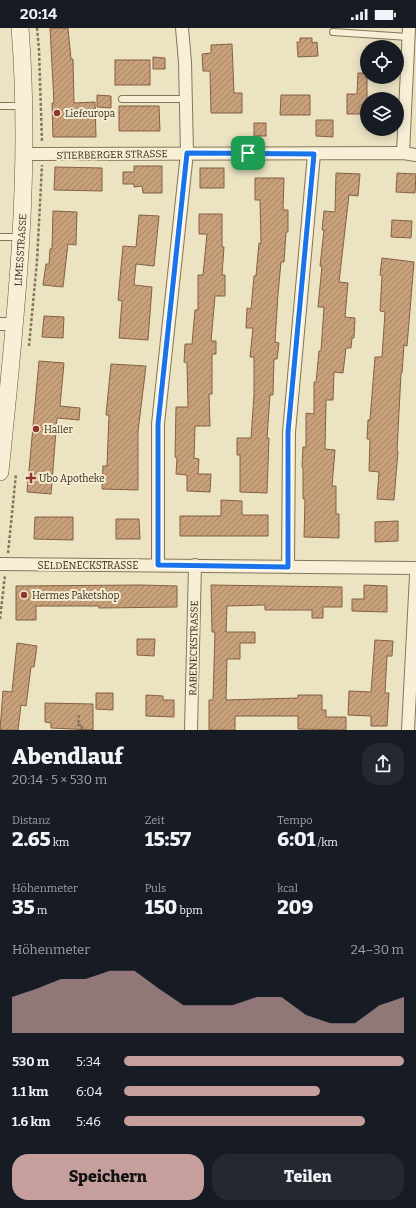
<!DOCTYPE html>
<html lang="de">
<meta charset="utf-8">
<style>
body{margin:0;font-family:Bitter,serif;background:#242831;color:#f1f3f6;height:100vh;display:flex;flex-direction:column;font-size:15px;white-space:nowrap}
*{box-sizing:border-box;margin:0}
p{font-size:13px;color:#9ea1a6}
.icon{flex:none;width:22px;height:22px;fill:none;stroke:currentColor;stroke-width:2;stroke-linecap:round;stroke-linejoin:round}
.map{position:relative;height:702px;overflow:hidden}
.sheet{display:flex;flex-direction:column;background:#171b24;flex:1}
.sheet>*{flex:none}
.fabs{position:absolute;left:360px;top:12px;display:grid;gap:8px}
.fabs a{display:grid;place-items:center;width:44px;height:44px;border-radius:50%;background:#171b24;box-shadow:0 2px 10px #0003;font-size:20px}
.pin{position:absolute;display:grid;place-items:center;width:34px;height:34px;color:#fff;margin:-17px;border-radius:8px;box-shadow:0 2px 6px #0006}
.round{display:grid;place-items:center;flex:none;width:42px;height:42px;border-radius:16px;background:#242831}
.overview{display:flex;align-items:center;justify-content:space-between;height:68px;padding:0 12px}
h1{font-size:22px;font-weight:800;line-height:30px}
.metrics{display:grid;grid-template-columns:repeat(3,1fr);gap:6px;height:68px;padding:4px 12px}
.metrics div{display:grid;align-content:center}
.metrics b{font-size:20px;font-weight:800}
.metrics small{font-size:11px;font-weight:400}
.metrics p{font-size:11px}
.chart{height:112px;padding:8px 12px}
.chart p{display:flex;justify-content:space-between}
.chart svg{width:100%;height:72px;margin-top:4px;fill:#c69e9c;opacity:.7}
.primary-button{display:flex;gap:8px;margin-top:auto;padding:8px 12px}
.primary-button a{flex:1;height:46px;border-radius:16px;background:#c69e9c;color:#111;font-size:16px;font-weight:800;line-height:46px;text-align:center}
.primary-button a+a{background:#242831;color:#f1f3f6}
ul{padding:0 12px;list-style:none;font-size:13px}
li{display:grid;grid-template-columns:64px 48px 1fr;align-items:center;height:30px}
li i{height:10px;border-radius:5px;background:#c69e9c}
.status{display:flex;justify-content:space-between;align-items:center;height:28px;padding:0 20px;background:#171b24;direction:ltr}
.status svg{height:11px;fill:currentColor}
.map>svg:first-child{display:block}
</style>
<div class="status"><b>20:14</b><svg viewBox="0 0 49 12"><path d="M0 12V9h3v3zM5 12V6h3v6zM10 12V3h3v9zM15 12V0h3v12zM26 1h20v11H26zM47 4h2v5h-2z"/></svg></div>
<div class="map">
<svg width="416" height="702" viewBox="0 0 416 702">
<defs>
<pattern id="building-hatch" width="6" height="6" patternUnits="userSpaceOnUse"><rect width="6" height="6" fill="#c8a17b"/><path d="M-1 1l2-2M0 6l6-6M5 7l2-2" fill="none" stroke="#a38364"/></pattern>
</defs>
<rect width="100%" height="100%" fill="#ece3c3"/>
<g fill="url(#building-hatch)" stroke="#836142">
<path d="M50,0H68L71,31H73L74,75L95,74L96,109H53L52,75H54Z"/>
<path d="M300,10H312V15L317,14L318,28L298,29L297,14H300Z"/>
<path d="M232,16L234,65H242V85H211L210,43H203L202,26L211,25V17Z"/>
<path d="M153,29L165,30V41H153Z"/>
<rect x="115" y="32" width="35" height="25"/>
<path d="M358,45H367V86H347V66H357Z"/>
<path d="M97,67L111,68V80L97,79Z"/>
<path d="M281,67H310V87H280Z"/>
<path d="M119,78H159L160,103H119Z"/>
<path d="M316,92H333V109L316,108Z"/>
<rect x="254" y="95" width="12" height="13"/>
<path d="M134,138H162V165H143L142,158L134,159V156H123V144H134Z"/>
<path d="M55,139L102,140V163L54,162Z"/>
<rect x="200" y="140" width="24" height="20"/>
<path d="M336,145L360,146L358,168L349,167L339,254L348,255L345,289L355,290L354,310H352L351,320H346L343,345L334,344L333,372H326L325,421L335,422L332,458H336V486H339V510L304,509L305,471H303V440L302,439L303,419H306V385L314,386V354H316L319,323H321L324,279H318L322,238H320L324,202H322L324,183L335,184Z"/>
<path d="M397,145L416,146L415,165L396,164Z"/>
<path d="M255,150H284L283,182H288V204H286L284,234H281L278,266L275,314L279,315L277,331H274L273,367H270L267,410H269L267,465L240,464V427H237V410H251L254,367V329H250L253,300H246L247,280L251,281L254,248H256L259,215L261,216L260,172H255Z"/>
<path d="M53,183L77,184L76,217L68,216L63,259L43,257L46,236H49L50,221H52Z"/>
<path d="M199,186H222V219H224L222,247H225V268H215L211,313H216V326H212V366H209L210,398H195L194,430L199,431L198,446H211L210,464L187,463V447L176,446L177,430L175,429L176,379H188L187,335L184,334L185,316H192L195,282H198V247H203L207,206H199Z"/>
<path d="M139,187L159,188L154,238L136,236L134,257L152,259L148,312L119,310L122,273L118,272L123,218L136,219Z"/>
<path d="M392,192L412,193L411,210L391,209Z"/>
<path d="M382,230L414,234L407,318L404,317L402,345H401L397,423H398L394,472L377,471L379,444L369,443L370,411H367L368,392H370L375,329H382L385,284L380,283L382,248L380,247Z"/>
<path d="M44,288L64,289L63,310L42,309Z"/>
<path d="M39,333L64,335L60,378L80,380L79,392L57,390L51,466L27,464Z"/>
<path d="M111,336L146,338L138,403V462L102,461L103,438H107L109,387H106Z"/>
<path d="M221,472L242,473V487H268V508H180V488H221Z"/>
<path d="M35,489H73V512L34,511Z"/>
<path d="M116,491H139L140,511H116Z"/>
<path d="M398,493V513L375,514V494Z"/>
<path d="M141,557L177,558V579L99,580V578H36V592H16V558Z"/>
<path d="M211,557L342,559V579H323V590H312V582H265V577L227,578L226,604H255V615H240V631H227L226,672L298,670V667H322V682H326V689H346V702L298,701V688H235V702H209V672H213L215,604H212Z"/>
<path d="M364,557L387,558V584L352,583V571H364Z"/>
<path d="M137,611H155L154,628L137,627Z"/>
<path d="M375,612L393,613L392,628H387L385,665H389L387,698H371V688L348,687L349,663L371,664Z"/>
<path d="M17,615L37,618L34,639H31L26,678L21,677L18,702H0L3,663L12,664Z"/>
<path d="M96,665H113V682L96,681Z"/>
<path d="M146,667L163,668V672H174V689L146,688Z"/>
<path d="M45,675L93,676V702L51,700V695L45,694Z"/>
</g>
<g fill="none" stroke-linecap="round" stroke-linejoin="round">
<g stroke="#85755b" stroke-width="8">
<g id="lane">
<path d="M333,4L408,9"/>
<path d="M122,71H185"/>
<path d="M0,78H23"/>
<path d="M0,209H20"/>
</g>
</g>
<g stroke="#85755b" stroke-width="14">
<g id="street">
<path d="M403,125L409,0"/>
<path d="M25,126L403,125L416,127"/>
<path d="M0,296H15"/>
<path d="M0,536L416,540"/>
<path d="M158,537V396L187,125L185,34L182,0"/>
<path d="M288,539L289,404L314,126"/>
<path d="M191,702L195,537"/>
<path d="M408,702L416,547"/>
</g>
</g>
<g stroke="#67563e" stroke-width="18">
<path id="secondary" d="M0,444C15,296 32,149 20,0"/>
</g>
<g stroke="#85755b" stroke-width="2.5" stroke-dasharray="3 2" stroke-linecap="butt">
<path d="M37,0L39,22L42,114"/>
<path d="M29,318L37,233L42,137"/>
<path d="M8,525L16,446"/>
<path d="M0,591L5,547"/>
<path d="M79,687L78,697H82V702"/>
</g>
<use href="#lane" stroke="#f7f0d6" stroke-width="6"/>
<use href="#street" stroke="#f7f0d6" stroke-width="12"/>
<use href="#secondary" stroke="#f7f0d6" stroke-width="17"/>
</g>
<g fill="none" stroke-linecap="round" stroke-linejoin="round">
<g stroke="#fff" stroke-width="8">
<path id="route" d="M187,125L314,126L288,404V539L158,537V396Z"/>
</g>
<use href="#route" stroke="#1a73e8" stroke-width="5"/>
</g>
<g fill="#91352e" stroke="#f4edd2" stroke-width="1.5">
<circle cx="57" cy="85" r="4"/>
<circle cx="36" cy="401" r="4"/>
<path d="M29 444h4v4h4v4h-4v4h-4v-4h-4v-4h4z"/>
<circle cx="24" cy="567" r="4"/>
</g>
<g text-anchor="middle" stroke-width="4" stroke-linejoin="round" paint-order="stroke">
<g font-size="10" fill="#362b1e" stroke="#f4edd2" text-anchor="start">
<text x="65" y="89">Liefeuropa</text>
<text x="44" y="405">Haller</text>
<text x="39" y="454">Ubo Apotheke</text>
<text x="32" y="571">Hermes Paketshop</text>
</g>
<g font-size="10" fill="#362b1e" stroke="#f4edd2">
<text transform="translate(112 126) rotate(-1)" y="4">STIERBERGER STRASSE</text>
<text transform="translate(20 222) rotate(-86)" y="4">LIMESSTRASSE</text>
<text x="88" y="541">SELDENECKSTRASSE</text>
<text transform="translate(193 620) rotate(-89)" y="4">RABENECKSTRASSE</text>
</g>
</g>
</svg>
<div class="fabs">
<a><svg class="icon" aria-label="locate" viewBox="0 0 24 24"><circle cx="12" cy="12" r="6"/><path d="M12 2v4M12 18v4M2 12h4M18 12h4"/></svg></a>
<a><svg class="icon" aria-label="layers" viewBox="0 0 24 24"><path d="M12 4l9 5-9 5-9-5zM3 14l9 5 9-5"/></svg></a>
</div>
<div class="pin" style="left:248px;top:125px;background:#1e9e55"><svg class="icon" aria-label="arrive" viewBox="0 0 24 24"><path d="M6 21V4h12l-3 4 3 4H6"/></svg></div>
</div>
<section class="sheet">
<div class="overview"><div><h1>Abendlauf</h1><p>20:14 · 5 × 530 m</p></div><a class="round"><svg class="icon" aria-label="share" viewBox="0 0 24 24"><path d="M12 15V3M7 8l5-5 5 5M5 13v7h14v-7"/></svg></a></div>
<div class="metrics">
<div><p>Distanz</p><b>2.65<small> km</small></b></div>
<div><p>Zeit</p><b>15:57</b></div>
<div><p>Tempo</p><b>6:01<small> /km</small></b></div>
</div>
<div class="metrics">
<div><p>Höhenmeter</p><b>35<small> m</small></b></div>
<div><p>Puls</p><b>150<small> bpm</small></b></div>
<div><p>kcal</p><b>209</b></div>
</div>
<div class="chart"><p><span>Höhenmeter</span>24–30 m</p>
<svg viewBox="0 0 160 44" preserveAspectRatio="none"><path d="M0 44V22L10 17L20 11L30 11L40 6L50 6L60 17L70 27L80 27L90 27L100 22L110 22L120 33L130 38L140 38L150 27L160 22V44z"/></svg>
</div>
<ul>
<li><b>530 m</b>5:34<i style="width:100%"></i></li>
<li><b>1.1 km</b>6:04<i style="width:70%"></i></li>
<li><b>1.6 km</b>5:46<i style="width:86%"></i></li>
</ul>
<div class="primary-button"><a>Speichern</a><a>Teilen</a></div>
</section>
